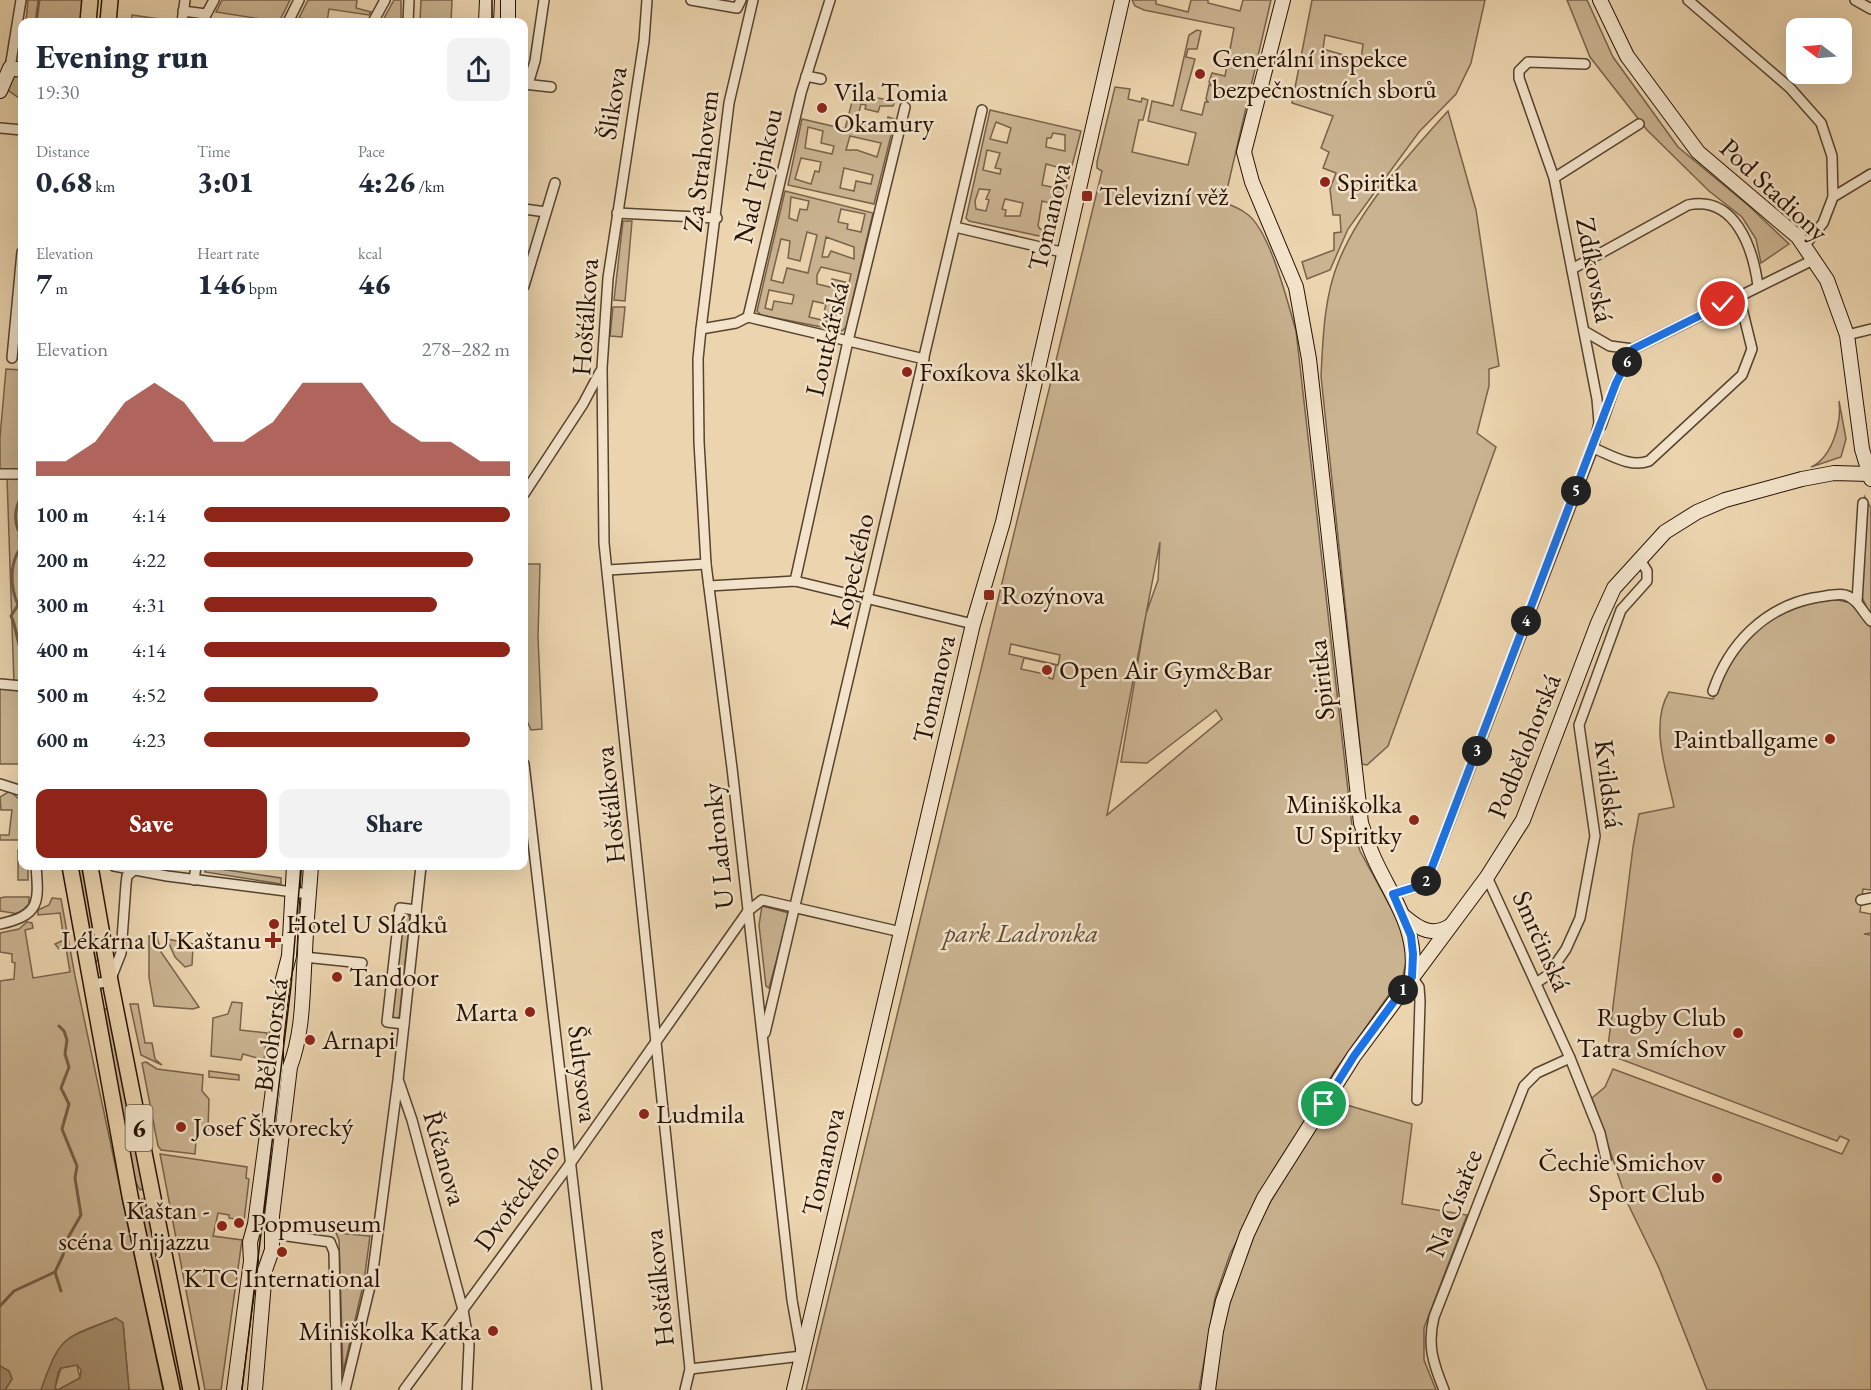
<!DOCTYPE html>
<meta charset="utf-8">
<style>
body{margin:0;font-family:"EB Garamond",serif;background:#f2f2f3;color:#1f2937;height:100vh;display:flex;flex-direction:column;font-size:22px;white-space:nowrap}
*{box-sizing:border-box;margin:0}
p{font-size:20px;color:#747a83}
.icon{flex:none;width:33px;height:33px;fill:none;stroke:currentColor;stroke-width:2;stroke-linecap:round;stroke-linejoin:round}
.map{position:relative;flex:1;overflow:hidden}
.panel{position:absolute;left:18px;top:18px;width:510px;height:852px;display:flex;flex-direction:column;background:#fff;border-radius:12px;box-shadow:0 6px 24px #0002}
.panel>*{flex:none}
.needle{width:39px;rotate:286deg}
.tools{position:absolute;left:1786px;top:18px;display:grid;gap:12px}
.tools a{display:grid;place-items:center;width:66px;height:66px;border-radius:12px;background:#fff;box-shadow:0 6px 24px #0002;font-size:30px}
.pin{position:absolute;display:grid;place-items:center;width:51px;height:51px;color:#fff;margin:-26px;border:3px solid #fff;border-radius:50%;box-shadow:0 2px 6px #0007}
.km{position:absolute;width:30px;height:30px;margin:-15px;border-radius:50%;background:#222;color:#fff;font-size:16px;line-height:30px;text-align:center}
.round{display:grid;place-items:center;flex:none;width:63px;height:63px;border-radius:12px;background:#f2f2f3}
.headline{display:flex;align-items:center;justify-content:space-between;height:102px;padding:0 18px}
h1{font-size:33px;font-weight:800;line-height:45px}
.metrics{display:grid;grid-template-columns:repeat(3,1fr);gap:9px;height:102px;padding:6px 18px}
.metrics div{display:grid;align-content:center}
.metrics b{font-size:30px;font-weight:800}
.metrics small{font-size:16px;font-weight:400}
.metrics p{font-size:16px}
.chart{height:168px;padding:12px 18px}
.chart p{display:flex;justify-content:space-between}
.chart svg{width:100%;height:108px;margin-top:6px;fill:#8f2418;opacity:.7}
.button{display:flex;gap:12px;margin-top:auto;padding:12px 18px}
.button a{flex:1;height:69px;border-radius:12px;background:#8f2418;color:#fff;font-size:24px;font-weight:800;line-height:69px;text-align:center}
.button a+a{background:#f2f2f3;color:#1f2937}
ul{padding:0 18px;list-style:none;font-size:20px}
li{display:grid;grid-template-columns:96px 72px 1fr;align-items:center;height:45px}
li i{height:15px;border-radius:8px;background:#8f2418}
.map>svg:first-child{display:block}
</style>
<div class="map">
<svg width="1871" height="1390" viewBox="0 0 1871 1390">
<rect width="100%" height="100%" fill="#ebd4ae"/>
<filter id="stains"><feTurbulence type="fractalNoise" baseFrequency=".00333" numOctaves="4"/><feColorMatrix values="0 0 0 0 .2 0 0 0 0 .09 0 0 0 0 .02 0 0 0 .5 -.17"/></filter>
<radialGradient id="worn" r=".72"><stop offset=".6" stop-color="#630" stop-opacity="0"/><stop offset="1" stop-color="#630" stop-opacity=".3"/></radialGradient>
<g fill="#cab391" stroke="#78624a" stroke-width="1.5" fill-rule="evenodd">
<path d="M28,0H84L82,22H26Z"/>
<path d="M222,0H290L280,20L274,21L216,12Z"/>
<path d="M308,0H357L356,8L371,12L369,15L329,9L327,22L299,18Z"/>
<path d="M394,0H401V22H382Z"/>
<path d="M421,0H452L451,22H420Z"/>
<path d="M1132,0H1156V4L1188,12L1191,0H1208V3L1240,11L1243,0H1271L1226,194L1219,192L1217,200C1228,204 1239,207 1247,214C1270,230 1288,304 1296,331L1352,826L1360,851L1403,930L1407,958L1403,975L1334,1072L1263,1192L1230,1254L1215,1298L1199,1390H806L1102,171L1097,168V162L1115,87L1130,89L1128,99L1141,102L1142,98L1148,100L1143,120H1139L1132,152L1188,165L1196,133L1148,121L1152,101L1173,106L1189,35L1197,30L1201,31L1197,49H1188L1186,57L1195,59L1181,110L1202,115L1205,102H1208L1206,99L1209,85L1212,86L1209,82L1212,73L1225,76L1234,28L1144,10L1135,6ZM1160,542L1158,580L1146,614L1121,762L1147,763L1216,710L1222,719L1107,815ZM1011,644L1060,655L1058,665L1009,654ZM1024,658L1056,665L1053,679L1049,678V675L1021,669Z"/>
<path d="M1312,0H1485L1471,63L1456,94L1419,132L1369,200L1348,229L1330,270L1307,279L1302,262L1334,250V233L1341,232L1340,215H1333L1330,189L1336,173L1323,168L1329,152L1321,148L1333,116L1292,103ZM1325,35L1363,44L1361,60L1323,49Z"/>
<path d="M1567,0H1587L1613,57L1678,147L1749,206L1789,244L1761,263L1756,239L1742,217L1709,191L1647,130L1590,57Z"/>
<path d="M132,15L173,21V22H131Z"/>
<path d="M14,75L22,76V100L6,89Z"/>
<path d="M854,94L895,101L893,106H880L878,112L865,109L866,105L861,104L857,120L885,129L888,117L895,119L874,204L788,185L802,119L845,129ZM808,127L823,131L821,143L834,146L832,154L805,148ZM850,136L881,143L877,157L857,150H846ZM801,158L821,162L819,172L815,171L811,184L795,179ZM844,168L873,175L871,184L856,181L854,191L840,188Z"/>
<path d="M990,110L1081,131L1053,239L969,221L966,218ZM996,122L1011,128L1007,143L990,139ZM1053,133L1065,135V151L1046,147L1047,138H1051ZM987,150L1000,153L995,168L1001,169L1000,174L983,170ZM1046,164L1057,167L1056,188L1042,185ZM979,189L990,190L986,199L989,200L986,211L976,209L975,201ZM1005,199L1023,203L1020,216H1005L1006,210L1002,209ZM1042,201L1061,206L1056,209L1050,229H1040L1038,226Z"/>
<path d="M1448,111L1476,210L1499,366L1489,369V386L1477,433L1496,447L1388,746L1367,765L1362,764L1321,376C1323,338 1324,298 1338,263C1359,209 1409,154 1448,111Z"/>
<path d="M785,191L873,213L846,327L842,331L761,315L757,311ZM791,197L809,201L807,210L800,209L797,221L789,218ZM841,209L865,214L861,232L847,229L848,224L838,222ZM807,232L817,235L808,273L787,268L783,283L771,280L781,239L790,241L788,258L800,261ZM826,237L854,247V259L831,251L828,257H822ZM821,267L851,274L849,283L832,279L830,287L817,284V275ZM769,290L794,295L792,304L774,301L772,310L765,308ZM813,301L826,304L824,312L841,316L839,324L809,317Z"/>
<path d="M623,221H632L625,301L614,300Z"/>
<path d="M22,305V360L17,359Z"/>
<path d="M613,307H625L622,337L610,336Z"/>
<path d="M6,369L22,370V470H0V437Z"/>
<path d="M1839,401L1846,439L1841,457L1811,467C1832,458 1842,422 1839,401Z"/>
<path d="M7,477L22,478V683H14Z"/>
<path d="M1865,497L1871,508V617L1862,597Z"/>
<path d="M524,564H540L538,637L542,729L531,730L524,714Z"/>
<path d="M1838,600L1851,603L1871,628V890L1863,889L1860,912L1871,914V933L1864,934L1871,935V1390H1707L1659,1268L1628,1204L1592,1098L1605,1087L1613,1069L1842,1154L1849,1140L1840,1136L1837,1141L1607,1054L1633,847L1639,814L1674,807C1667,772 1649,725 1669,692L1713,699C1736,643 1772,600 1838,600Z"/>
<path d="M0,688L22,689V764H0Z"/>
<path d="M10,791L22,802V840H0V835H9L12,810H1L0,797Z"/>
<path d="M18,850H22V866H28V880H18Z"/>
<path d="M75,866H84L100,957L95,963Z"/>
<path d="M206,867L281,878V884L205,872Z"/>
<path d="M5,897H29V904L19,914L0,911V898Z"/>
<path d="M52,898L61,899L75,976L163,1390H129L123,1323L116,1318C63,1338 60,1336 41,1390H5L12,1379L9,1371L0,1366V981L14,979L15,963L12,962V954L0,952V933L19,929L27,922L32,923L33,928L25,930L33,978L70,972L66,948L59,949L55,944L64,940L60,913L38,915V910L49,905Z"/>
<path d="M762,906L789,913L769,988L766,986L759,925Z"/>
<path d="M402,915L410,916L399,1019L392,1018Z"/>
<path d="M149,936L157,937L161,952L199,1007L193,1009L154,1006L149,977Z"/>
<path d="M167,939L216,948L193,946L192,965L185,967L175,957Z"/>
<path d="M232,1002L242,1003L240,1030L267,1033L264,1060L243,1054L241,1060L211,1056L213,1018L228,1014Z"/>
<path d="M130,1004H138L145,1043H152L155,1059L162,1065L141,1055Z"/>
<path d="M110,1008L144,1188L140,1190L134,1179L100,1010Z"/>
<path d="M146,1062L157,1069L203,1075L202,1091L209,1099L208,1129H197L195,1154L161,1150L158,1146L142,1063Z"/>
<path d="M209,1071L239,1075V1080L209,1077Z"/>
<path d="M1333,1101L1412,1124L1402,1204L1467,1215L1424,1328V1360L1436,1390H1213C1219,1343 1226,1296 1245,1252C1268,1199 1303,1150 1333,1101Z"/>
<path d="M160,1154L247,1167L246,1178L249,1179L244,1221L229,1218V1215L218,1213L213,1236L242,1240L221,1390H205Z"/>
<path d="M142,1199H146L186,1390H177L140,1206Z"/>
<path d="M336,1233L370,1236L364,1281L343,1372L339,1240Z"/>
<path d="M77,1365L80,1378L58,1390L55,1388L61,1368Z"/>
</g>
<g fill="#a89274" stroke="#745e47" stroke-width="1.5" fill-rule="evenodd">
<path d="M116,1318L123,1323L129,1390H41C61,1334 62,1340 116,1318ZM77,1365L81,1370L80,1378L58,1390L55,1388L58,1373L61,1368Z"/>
<path d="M0,1366L9,1371L12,1379L5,1390H0Z"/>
</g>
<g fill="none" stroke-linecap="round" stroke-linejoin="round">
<g stroke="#745e47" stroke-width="3">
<path d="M36,22L39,0"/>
<path d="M18,530C14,519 15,506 22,496"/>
<path d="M19,536L21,547C9,564 10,587 18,605L11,616C17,628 17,645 22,652"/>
<path d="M59,1026L64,1031L67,1040L65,1054L69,1067L61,1088L69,1104L62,1129L77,1166L75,1178L81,1215L65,1243L63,1255L55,1272L61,1291"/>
<path d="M0,1306L14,1291L55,1272"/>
</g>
<g stroke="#57422e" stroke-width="12">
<g id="street">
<path d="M647,0L644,41L608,278L602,368L604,543L690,1369L685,1390"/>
<path d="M691,0L737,8L741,0"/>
<path d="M1688,0L1790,88L1821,123L1832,156L1833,197"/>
<path d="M1855,0L1871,9"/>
<path d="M183,11L206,14"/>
<path d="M182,22L185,0"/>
<path d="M202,22L214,0"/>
<path d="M288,22L299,0"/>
<path d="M373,22L385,0"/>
<path d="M408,22L409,0"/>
<path d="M10,68L21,0"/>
<path d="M806,76L821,79"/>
<path d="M524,84L551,87"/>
<path d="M528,84L535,61L544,0"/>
<path d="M0,128L22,130"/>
<path d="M1554,178L1639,124"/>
<path d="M524,209L546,212"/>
<path d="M617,213L717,218"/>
<path d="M955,227L1066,253"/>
<path d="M1805,245L1823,223L1833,197L1871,174"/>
<path d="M1572,269L1688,205C1735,195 1753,248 1758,286"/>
<path d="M524,286L555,183"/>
<path d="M748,317L801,93L830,0"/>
<path d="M748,317L924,359"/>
<path d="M701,329L736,323L748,317"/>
<path d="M1584,331L1610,346L1633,349"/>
<path d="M1847,335L1871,329"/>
<path d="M12,358L22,252"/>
<path d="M1601,426L1616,383L1633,349L1815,259"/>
<path d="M1593,448C1611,455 1630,468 1649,461L1742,375L1752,349L1739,296"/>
<path d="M0,474H22"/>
<path d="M524,494L583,404L600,372"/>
<path d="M608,570L706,564"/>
<path d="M795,581L848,341L905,107"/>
<path d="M709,586L795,581L973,624"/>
<path d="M1857,602L1863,503"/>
<path d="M0,684L22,686"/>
<path d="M1713,691C1729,644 1764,608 1813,598C1823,597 1836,593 1845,595C1858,599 1863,613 1871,621"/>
<path d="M524,764L597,1390"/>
<path d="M0,784L22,791"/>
<path d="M114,866L167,876L309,894"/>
<path d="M1487,877L1570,1058L1600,1133L1606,1159"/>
<path d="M194,880L196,866"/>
<path d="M1393,894L1422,885L1429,875L1593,448L1599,423L1597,399L1554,178L1519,78V71L1528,62L1585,64"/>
<path d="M1861,900L1871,898"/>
<path d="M0,924C40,915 39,903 36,866"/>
<path d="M304,957L362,963"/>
<path d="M1412,977L1419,987L1420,1001L1417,1100"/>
<path d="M1536,983L1548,975L1566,949L1580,918L1595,836L1579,725L1621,610L1647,581V571L1639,558"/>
<path d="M90,985L110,981L121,953L126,884L127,876L133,871"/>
<path d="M404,1024L387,1022L400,908L416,910"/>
<path d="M765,1033L982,110"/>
<path d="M399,1082L412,1120L463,1310L469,1345L467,1390"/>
<path d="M273,1234L330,1242L334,1252L337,1390"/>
<path d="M690,1369L802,1356L792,1300L732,768L706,564L699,442L698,359L701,329L729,103L753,0"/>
<path d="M345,1390L372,1278L398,1080L421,866"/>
<path d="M404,1390L572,1161L748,911L762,900L901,932"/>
<path d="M1444,1390C1433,1363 1427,1345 1434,1317L1524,1086L1537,1073L1570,1058"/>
</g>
</g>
<g stroke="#261103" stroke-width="16">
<g id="secondary">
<path d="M1283,0L1244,152L1252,182L1296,287L1309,359L1361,823C1365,835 1369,847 1374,858C1392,898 1418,929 1412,975"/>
<path d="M1600,0L1627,56L1698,152L1798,237L1827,280L1847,335L1862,449L1871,479"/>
<path d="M486,22L487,0"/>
<path d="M508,22V0"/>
<path d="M0,91L10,68L22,70"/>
<path d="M1405,917C1419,929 1433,937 1450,926"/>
<path d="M234,1390L251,1261L250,1242L255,1224L276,1067V1040L283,979L289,956L294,866"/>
<path d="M255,1390L265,1270L272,1250V1216L290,1067C304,1029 302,993 305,953C306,924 309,895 311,866"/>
<path d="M794,1390L973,624L1003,522L1122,0"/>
<path d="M1208,1390L1216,1331L1223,1301L1247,1234L1264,1198L1354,1056L1487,877L1523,820L1598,623L1614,588L1665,532L1697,512L1725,500L1802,479L1834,473L1869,474"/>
</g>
</g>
<g stroke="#261103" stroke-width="18">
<g id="primary">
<path d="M88,22L90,0"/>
<path d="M108,22L110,0"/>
<path d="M70,866L130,1196L172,1390"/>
<path d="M90,866L110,981L191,1390"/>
</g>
</g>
<use href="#street" stroke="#f2e3ca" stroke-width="9"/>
<use href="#secondary" stroke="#f2e3ca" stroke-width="14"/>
<use href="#primary" stroke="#ebd4ae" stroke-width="15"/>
<g stroke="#261103" stroke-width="1.5">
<path d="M492,22V0"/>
<path d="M242,1390L291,986L301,866"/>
</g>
</g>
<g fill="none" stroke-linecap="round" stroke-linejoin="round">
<g stroke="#fff" stroke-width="12">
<path id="route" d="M1324,1104L1354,1056L1412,977L1413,954L1411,936L1393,894L1422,885L1429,875L1616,383L1633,349L1723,304"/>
</g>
<use href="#route" stroke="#1a73e8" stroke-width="8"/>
</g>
<g fill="#8f2418" stroke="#f2e3ca" stroke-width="2">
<circle cx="1200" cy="74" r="6"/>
<circle cx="822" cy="108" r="6"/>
<circle cx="1325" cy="182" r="6"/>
<rect x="1081" y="190" width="12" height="12" rx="3"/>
<circle cx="907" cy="372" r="6"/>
<rect x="983" y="589" width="12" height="12" rx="3"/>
<circle cx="1047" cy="670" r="6"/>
<circle cx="1830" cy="739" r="6"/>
<circle cx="1414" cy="820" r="6"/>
<circle cx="274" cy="924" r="6"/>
<path d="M270 931h6v6h6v6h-6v6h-6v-6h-6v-6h6z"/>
<circle cx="337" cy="977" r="6"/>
<circle cx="530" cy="1012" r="6"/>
<circle cx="1738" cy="1033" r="6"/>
<circle cx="310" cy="1040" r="6"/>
<circle cx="644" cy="1114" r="6"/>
<circle cx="181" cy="1127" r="6"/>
<circle cx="1717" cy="1178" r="6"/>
<circle cx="239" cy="1223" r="6"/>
<circle cx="222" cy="1226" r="6"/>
<circle cx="282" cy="1252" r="6"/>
<circle cx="493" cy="1331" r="6"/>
</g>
<g text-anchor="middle" stroke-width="5" stroke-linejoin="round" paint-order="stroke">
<rect fill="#f2e3ca" stroke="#63503f" stroke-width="1.5" x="125.5" y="1105" width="27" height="46" rx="4.5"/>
<g font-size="26" font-weight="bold" fill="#261103">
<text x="139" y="1137">6</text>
</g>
<g font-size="27" fill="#261103" stroke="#f2e3ca" text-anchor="start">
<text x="1212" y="67">Generální inspekce<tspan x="1212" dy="31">bezpečnostních sborů</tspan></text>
<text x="834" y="101">Vila Tomia<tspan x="834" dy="31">Okamury</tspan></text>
<text x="1337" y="191">Spiritka</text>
<text x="1099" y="205">Televizní věž</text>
<text x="919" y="381">Foxíkova školka</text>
<text x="1001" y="604">Rozýnova</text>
<text x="1059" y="679">Open Air Gym&amp;Bar</text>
<text x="1818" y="748" text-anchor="end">Paintballgame</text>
<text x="1402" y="813" text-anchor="end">Miniškolka<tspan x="1402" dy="31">U Spiritky</tspan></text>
<text x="286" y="933">Hotel U Sládků</text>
<text x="261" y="949" text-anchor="end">Lékárna U Kaštanu</text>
<text x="349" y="986">Tandoor</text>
<text x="518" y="1021" text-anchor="end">Marta</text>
<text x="1726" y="1026" text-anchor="end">Rugby Club<tspan x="1726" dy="31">Tatra Smíchov</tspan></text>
<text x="322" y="1049">Arnapi</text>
<text x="656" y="1123">Ludmila</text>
<text x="193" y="1136">Josef Škvorecký</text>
<text x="1705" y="1171" text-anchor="end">Čechie Smichov<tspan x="1705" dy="31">Sport Club</tspan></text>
<text x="210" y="1219" text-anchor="end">Kaštan -<tspan x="210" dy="31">scéna Unijazzu</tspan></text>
<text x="251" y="1232">Popmuseum</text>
<text x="282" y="1287" text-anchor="middle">KTC International</text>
<text x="481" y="1340" text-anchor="end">Miniškolka Katka</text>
</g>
<g font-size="27" fill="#261103" stroke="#f2e3ca">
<text transform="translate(612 103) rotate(-81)" y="9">Šlikova</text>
<text transform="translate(701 161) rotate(-83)" y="9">Za Strahovem</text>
<text transform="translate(758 176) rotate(-77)" y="9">Nad Tejnkou</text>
<text transform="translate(1774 190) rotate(43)" y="9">Pod Stadiony</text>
<text transform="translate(1049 217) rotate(-77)" y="9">Tomanova</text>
<text transform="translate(1595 270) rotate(79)" y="9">Zdíkovská</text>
<text transform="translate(585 317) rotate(-86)" y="9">Hošťálkova</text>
<text transform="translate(827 339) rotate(-77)" y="9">Loutkářská</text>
<text transform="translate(852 571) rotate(-77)" y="9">Kopeckého</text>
<text transform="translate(1321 680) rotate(-96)" y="9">Spiritka</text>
<text transform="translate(934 689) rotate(-77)" y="9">Tomanova</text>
<text transform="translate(1524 746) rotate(-68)" y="9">Podbělohorská</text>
<text transform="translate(1609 784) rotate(83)" y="9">Kvildská</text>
<text transform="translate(610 805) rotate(-96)" y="9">Hošťálkova</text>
<text transform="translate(718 846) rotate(-96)" y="9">U Ladronky</text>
<text transform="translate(1542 941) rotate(66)" y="9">Smrčinská</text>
<text transform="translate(271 1035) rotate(-82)" y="9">Bělohorská</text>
<text transform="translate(583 1074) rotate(83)" y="9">Šultysova</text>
<text transform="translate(445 1158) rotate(74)" y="9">Říčanova</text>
<text transform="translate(823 1162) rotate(-77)" y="9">Tomanova</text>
<text transform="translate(517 1197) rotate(-54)" y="9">Dvořeckého</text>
<text transform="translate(1454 1203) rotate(-69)" y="9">Na Císařce</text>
<text transform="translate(659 1288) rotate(-96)" y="9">Hošťálkova</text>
</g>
<g font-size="27" font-style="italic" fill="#5f4a35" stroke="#f2e3ca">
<text x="1021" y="942">park Ladronka</text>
</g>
</g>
<rect width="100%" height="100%" filter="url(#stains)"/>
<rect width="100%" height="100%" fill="url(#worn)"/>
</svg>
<div class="tools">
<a><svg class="needle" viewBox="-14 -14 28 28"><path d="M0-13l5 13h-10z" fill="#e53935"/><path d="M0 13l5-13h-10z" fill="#747a83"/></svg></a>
</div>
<div class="pin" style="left:1324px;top:1104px;background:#1e9e55"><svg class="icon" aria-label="arrive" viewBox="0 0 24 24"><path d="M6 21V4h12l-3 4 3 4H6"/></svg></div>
<div class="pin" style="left:1723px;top:304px;background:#d93025"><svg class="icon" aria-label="check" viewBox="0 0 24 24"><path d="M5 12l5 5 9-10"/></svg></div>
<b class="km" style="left:1403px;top:990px">1</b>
<b class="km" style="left:1426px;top:881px">2</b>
<b class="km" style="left:1477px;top:751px">3</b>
<b class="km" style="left:1526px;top:621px">4</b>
<b class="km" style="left:1576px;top:491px">5</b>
<b class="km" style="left:1627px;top:362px">6</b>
<section class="panel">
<div class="headline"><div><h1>Evening run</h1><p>19:30</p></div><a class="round"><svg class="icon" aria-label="share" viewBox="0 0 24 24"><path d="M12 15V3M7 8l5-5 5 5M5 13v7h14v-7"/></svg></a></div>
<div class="metrics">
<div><p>Distance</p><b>0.68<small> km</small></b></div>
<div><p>Time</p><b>3:01</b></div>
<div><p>Pace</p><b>4:26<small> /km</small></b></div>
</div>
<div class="metrics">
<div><p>Elevation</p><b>7<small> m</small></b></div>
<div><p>Heart rate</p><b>146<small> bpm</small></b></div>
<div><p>kcal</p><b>46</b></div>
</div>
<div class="chart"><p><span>Elevation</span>278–282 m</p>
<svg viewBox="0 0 160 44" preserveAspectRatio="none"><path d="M0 44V38L10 38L20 30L30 14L40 6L50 14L60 30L70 30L80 22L90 6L100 6L110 6L120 22L130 30L140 30L150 38L160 38V44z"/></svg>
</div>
<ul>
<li><b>100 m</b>4:14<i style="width:100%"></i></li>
<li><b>200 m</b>4:22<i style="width:88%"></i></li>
<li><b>300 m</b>4:31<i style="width:76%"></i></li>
<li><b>400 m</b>4:14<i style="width:100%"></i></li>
<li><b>500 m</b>4:52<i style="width:57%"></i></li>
<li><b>600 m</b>4:23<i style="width:87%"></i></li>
</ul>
<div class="button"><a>Save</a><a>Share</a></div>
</section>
</div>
